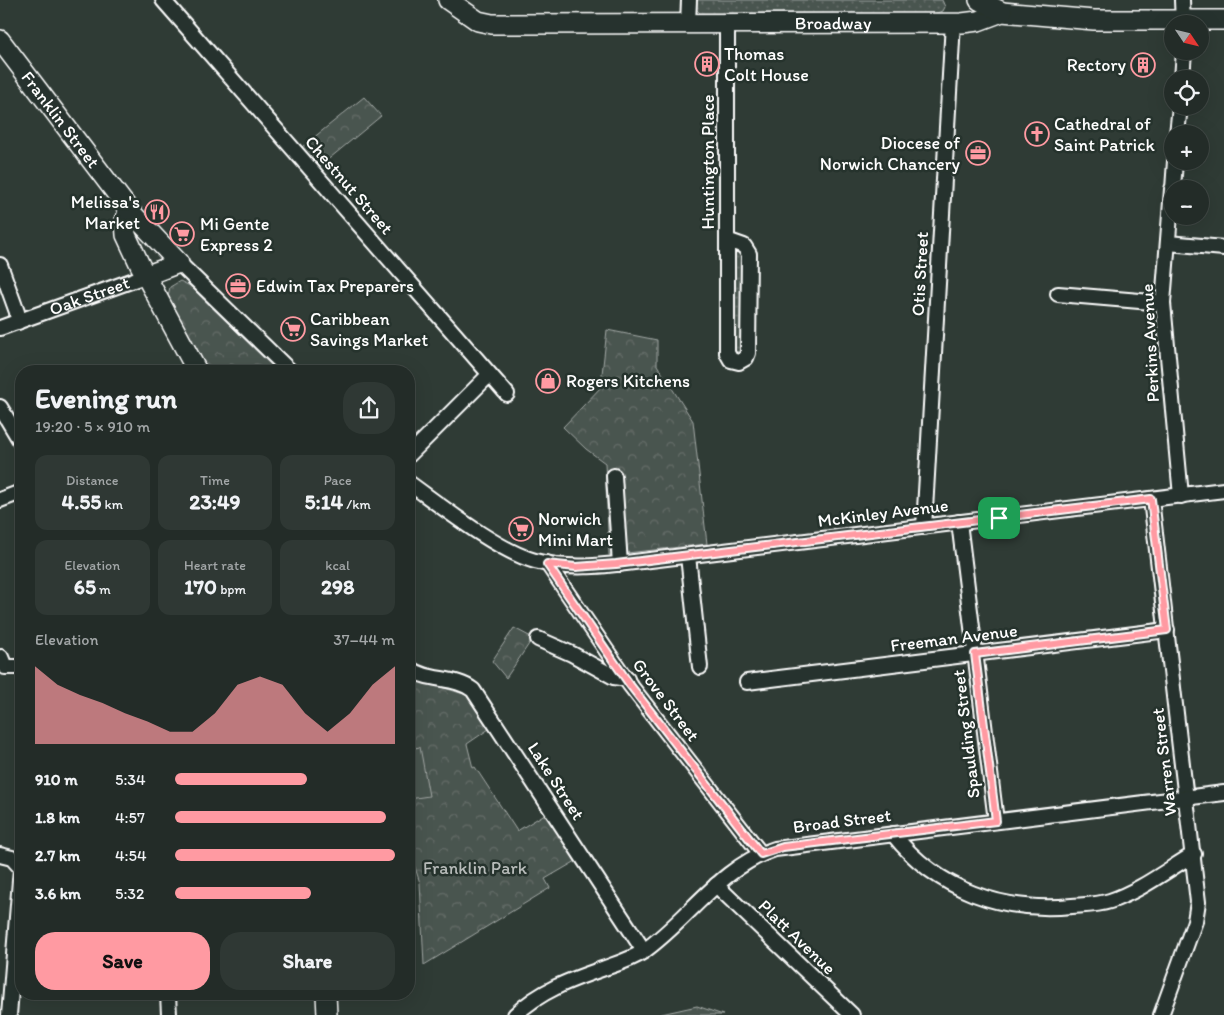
<!DOCTYPE html>
<meta charset="utf-8">
<style>
body{margin:0;font-family:Itim,sans-serif;background:#2f3834;color:#f1f3f6;height:100vh;display:flex;flex-direction:column;font-size:19px;white-space:nowrap}
*{box-sizing:border-box;margin:0}
p{font-size:16px;color:#a3a7a8}
.icon{flex:none;width:28px;height:28px;fill:none;stroke:currentColor;stroke-width:2;stroke-linecap:round;stroke-linejoin:round}
.map{position:relative;flex:1;overflow:hidden}
.side{position:absolute;left:15px;top:365px;width:400px;height:635px;display:flex;flex-direction:column;background:#232c28;border-radius:20px;box-shadow:0 5px 20px #0002,0 0 0 1px #404845}
.side>*{flex:none}
.needle{width:32px;rotate:125deg}
.buttons{position:absolute;left:1164px;top:15px;display:grid;gap:10px}
.buttons a{display:grid;place-items:center;width:45px;height:45px;border-radius:50%;background:#232c28;box-shadow:0 5px 20px #0002,0 0 0 1px #404845;font-size:25px}
.pin{position:absolute;display:grid;place-items:center;width:42px;height:42px;color:#fff;margin:-21px;border-radius:10px;box-shadow:0 2px 8px #0006}
.round{display:grid;place-items:center;flex:none;width:52px;height:52px;border-radius:20px;background:#2f3834}
.overview{display:flex;align-items:center;justify-content:space-between;height:85px;padding:0 20px}
h1{font-size:28px;font-weight:700;line-height:38px}
.stats{display:grid;grid-template-columns:repeat(3,1fr);gap:8px;height:85px;padding:5px 20px}
.stats div{display:grid;align-content:center;border-radius:12px;background:#2f3834;text-align:center}
.stats b{font-size:21px;font-weight:700}
.stats small{font-size:14px;font-weight:400}
.stats p{font-size:14px}
.chart{height:140px;padding:10px 20px}
.chart p{display:flex;justify-content:space-between}
.chart svg{width:100%;height:90px;margin-top:5px;fill:#ff9aa2;opacity:.7}
.button{display:flex;gap:10px;margin-top:auto;padding:10px 20px}
.button a{flex:1;height:58px;border-radius:20px;background:#ff9aa2;color:#111;font-size:20px;font-weight:700;line-height:58px;text-align:center}
.button a+a{background:#2f3834;color:#f1f3f6}
ul{padding:0 20px;list-style:none;font-size:16px}
li{display:grid;grid-template-columns:80px 60px 1fr;align-items:center;height:38px}
li i{height:12px;border-radius:6px;background:#ff9aa2}
.map>svg:first-child{display:block}
</style>
<div class="map">
<svg width="1224" height="1015" viewBox="0 0 1224 1015">
<defs>
<pattern id="grass-dots" width="8" height="8" patternUnits="userSpaceOnUse" patternTransform="scale(1.25)"><rect width="8" height="8" fill="#4a544f"/><path d="M2 2h.1M6 6h.1" fill="none" stroke="#656e69" stroke-width="1.8" stroke-linecap="round"/></pattern>
<pattern id="forest-crowns" width="20" height="18" patternUnits="userSpaceOnUse" patternTransform="scale(1.25)"><rect width="20" height="18" fill="#4a544f"/><path d="M2 6a3 3 0 1 1 6 0M12 15a3 3 0 1 1 6 0" fill="none" stroke="#656e69"/></pattern>
</defs>
<rect width="100%" height="100%" fill="#2f3b35"/>
<filter id="ink" filterUnits="userSpaceOnUse"><feTurbulence type="fractalNoise" baseFrequency=".02" numOctaves="2"/><feDisplacementMap in="SourceGraphic" scale="10" xChannelSelector="R" yChannelSelector="G"/><feConvolveMatrix kernelMatrix="1 2 1 2 8 2 1 2 1" color-interpolation-filters="sRGB"/></filter>
<g filter="url(#ink)">
<g fill="url(#grass-dots)" stroke="#a4aaa7">
<path d="M695,0H942L945,7L943,11L936,13H700L696,9Z"/>
<path d="M737,252L741,256L742,346L740,351L736,352L732,348L734,254Z"/>
</g>
<g fill="url(#forest-crowns)" stroke="#a4aaa7">
<path d="M364,97L381,116L319,167L302,147Z"/>
<path d="M180,281L190,286L277,371H209L168,296L170,287Z"/>
<path d="M607,330L657,340V365L693,421L707,544L609,555L605,463L586,449L563,427L603,385L601,383Z"/>
<path d="M514,628L533,638L506,678L492,661Z"/>
<path d="M409,677L470,696L489,729L467,744L473,768L475,767L517,831L545,814L576,861L545,879L550,888L424,965L420,883L409,849Z"/>
<path d="M697,1006L723,1015H657Z"/>
</g>
<path fill="#4a544f" stroke="#a4aaa7" d="M420,747L429,796L409,799V749Z"/>
<g fill="none" stroke-linecap="round" stroke-linejoin="round">
<g stroke="#fff" stroke-width="18">
<g id="street">
<path d="M163,0L507,394"/>
<path d="M1182,0L1183,24"/>
<path d="M688,23L689,0"/>
<path d="M1182,79L1184,51"/>
<path d="M1177,134L1180,106"/>
<path d="M1172,189L1163,303L1181,496"/>
<path d="M1173,189L1175,161"/>
<path d="M727,240L744,246L749,254L748,353L746,358L739,362L731,360L727,353V23"/>
<path d="M1168,243L1224,248"/>
<path d="M179,263L290,371"/>
<path d="M0,265L17,312L18,322"/>
<path d="M1058,294L1163,303"/>
<path id="s1" d="M0,328L145,276"/>
<path d="M0,407L21,442"/>
<path d="M409,455L489,375"/>
<path d="M614,476L620,564"/>
<path d="M409,483C441,506 498,551 535,561C568,570 601,566 634,562L1224,490"/>
<path d="M1151,499L1198,902L1195,921L1161,1015"/>
<path d="M0,500L21,492"/>
<path d="M959,522L996,821"/>
<path d="M924,527L953,23"/>
<path d="M688,556L700,667"/>
<path d="M547,563L630,685L761,854"/>
<path d="M538,639L572,654L614,677L627,679"/>
<path d="M1,657L5,667H21"/>
<path d="M409,668C428,682 455,676 473,690L644,951"/>
<path d="M747,682L1167,630"/>
<path d="M893,834C937,890 1003,913 1072,906C1085,905 1098,905 1110,901C1140,891 1167,870 1194,854"/>
<path d="M0,855L12,858L21,868L9,1015"/>
<path d="M716,885L852,1015"/>
<path d="M168,994L169,1015"/>
<path d="M515,1015C540,991 570,980 602,969C616,964 631,960 644,951C689,919 720,867 775,849L1224,793"/>
</g>
</g>
<g stroke="#fff" stroke-width="22">
<g id="secondary">
<path id="s2" d="M448,0L478,21L492,24L962,23L978,21L1002,12L1094,20H1224"/>
<path d="M979,0L1002,12"/>
<path id="s3" d="M0,40L129,210L179,263L145,276"/>
<path d="M129,210L125,220L126,235L140,265L197,371"/>
<path d="M326,994L327,1015"/>
</g>
</g>
<use href="#street" stroke="#26332d" stroke-width="14"/>
<use href="#secondary" stroke="#26332d" stroke-width="19"/>
</g>
</g>
<g fill="none" stroke-linecap="round" stroke-linejoin="round" filter="url(#ink)">
<g stroke="#fff" stroke-width="10">
<path id="route" d="M1151,499L1167,630L975,654L996,821L783,847L761,854L630,685L547,564L576,567L616,564Z"/>
</g>
<use href="#route" stroke="#ff9aa2" stroke-width="6"/>
</g>
<defs>
<g id="building-ring" transform="scale(1.25)"><circle r="9.5" fill="#26332d" stroke="#ff9aa2" stroke-width="1.5"/><path d="M-4-6H4V6H1V3H-1V6H-4ZM-2.5-4.3h1.7v1.8h-1.7ZM.8-4.3h1.7v1.8H.8ZM-2.5-1h1.7V.8h-1.7ZM.8-1h1.7V.8H.8Z" fill="#ff9aa2"/></g>
<g id="church-ring" transform="scale(1.25)"><circle r="9.5" fill="#26332d" stroke="#ff9aa2" stroke-width="1.5"/><path d="M-1.2-6h2.4v3.5h3.3v2.4h-3.3V6h-2.4V-.1h-3.3v-2.4h3.3Z" fill="#ff9aa2"/></g>
<g id="office-ring" transform="scale(1.25)"><circle r="9.5" fill="#26332d" stroke="#ff9aa2" stroke-width="1.5"/><path d="M-6-3h4V-5.5h4V-3h4V5H-6ZM-1-4.5V-3h2v-1.5ZM-6 0V1H6V0Z" fill="#ff9aa2"/></g>
<g id="restaurant-ring" transform="scale(1.25)"><circle r="9.5" fill="#26332d" stroke="#ff9aa2" stroke-width="1.5"/><path d="M-5-6h1v4h1v-4h1v4h1v-4h1v5L-1.5 .5V6h-2V.5L-5-1ZM5-6V6H3V1.5H1.5Q1.5-4 5-6Z" fill="#ff9aa2"/></g>
<g id="supermarket-ring" transform="scale(1.25)"><circle r="9.5" fill="#26332d" stroke="#ff9aa2" stroke-width="1.5"/><path d="M-6-5.5h2.5l.6 2H6L4.5 2H-2.5L-4.4-4H-6ZM-1.5 3.2a1.3 1.3 0 1 0 .1 0ZM3 3.2a1.3 1.3 0 1 0 .1 0Z" fill="#ff9aa2"/></g>
<g id="shop-ring" transform="scale(1.25)"><circle r="9.5" fill="#26332d" stroke="#ff9aa2" stroke-width="1.5"/><path d="M-5-2.5h2.3a2.7 3.5 0 0 1 5.4 0H5L5.5 6h-11ZM-1.5-2.5h3a1.5 2.3 0 0 0-3 0Z" fill="#ff9aa2"/></g>
</defs>
<g fill-rule="evenodd">
<use href="#building-ring" x="707" y="64"/>
<use href="#building-ring" x="1143" y="65"/>
<use href="#church-ring" x="1037" y="134"/>
<use href="#office-ring" x="978" y="153"/>
<use href="#restaurant-ring" x="157" y="212"/>
<use href="#supermarket-ring" x="182" y="234"/>
<use href="#office-ring" x="238" y="286"/>
<use href="#supermarket-ring" x="293" y="329"/>
<use href="#shop-ring" x="548" y="381"/>
<use href="#supermarket-ring" x="521" y="529"/>
</g>
<g text-anchor="middle" stroke-width="5" stroke-linejoin="round" paint-order="stroke">
<g font-size="18" fill="#fff" stroke="#26332d">
<text dy="6" stroke="none"><textPath href="#s2" startOffset="392">Broadway</textPath></text>
<text dy="6" stroke="none"><textPath href="#s3" startOffset="100">Franklin Street</textPath></text>
<text transform="translate(708 162) rotate(-90)" y="6">Huntington Place</text>
<text transform="translate(349 185) rotate(49)" y="6">Chestnut Street</text>
<text transform="translate(920 274) rotate(-87)" y="6">Otis Street</text>
<text dy="6" stroke="none"><textPath href="#s1" startOffset="95">Oak Street</textPath></text>
<text transform="translate(1150 343) rotate(-93)" y="6">Perkins Avenue</text>
<text transform="translate(883 513) rotate(-7)" y="6">McKinley Avenue</text>
<text transform="translate(954 638) rotate(-7)" y="6">Freeman Avenue</text>
<text transform="translate(666 700) rotate(53)" y="6">Grove Street</text>
<text transform="translate(966 734) rotate(-97)" y="6">Spaulding Street</text>
<text transform="translate(1164 762) rotate(-97)" y="6">Warren Street</text>
<text transform="translate(556 781) rotate(57)" y="6">Lake Street</text>
<text transform="translate(842 821) rotate(-7)" y="6">Broad Street</text>
<text transform="translate(797 937) rotate(44)" y="6">Platt Avenue</text>
</g>
<g font-size="18" fill="#fff" stroke="#26332d" text-anchor="start">
<text x="724" y="60">Thomas<tspan x="724" dy="21">Colt House</tspan></text>
<text x="1126" y="71" text-anchor="end">Rectory</text>
<text x="1054" y="130">Cathedral of<tspan x="1054" dy="21">Saint Patrick</tspan></text>
<text x="960" y="149" text-anchor="end">Diocese of<tspan x="960" dy="21">Norwich Chancery</tspan></text>
<text x="140" y="208" text-anchor="end">Melissa's<tspan x="140" dy="21">Market</tspan></text>
<text x="200" y="230">Mi Gente<tspan x="200" dy="21">Express 2</tspan></text>
<text x="256" y="292">Edwin Tax Preparers</text>
<text x="310" y="325">Caribbean<tspan x="310" dy="21">Savings Market</tspan></text>
<text x="566" y="387">Rogers Kitchens</text>
<text x="538" y="525">Norwich<tspan x="538" dy="21">Mini Mart</tspan></text>
</g>
<g font-size="18" fill="#b7bbb9" stroke="#26332d">
<text x="475" y="874">Franklin Park</text>
</g>
</g>
</svg>
<div class="buttons">
<a><svg class="needle" viewBox="-14 -14 28 28"><path d="M0-13l5 13h-10z" fill="#e53935"/><path d="M0 13l5-13h-10z" fill="#a3a7a8"/></svg></a>
<a><svg class="icon" aria-label="locate" viewBox="0 0 24 24"><circle cx="12" cy="12" r="6"/><path d="M12 2v4M12 18v4M2 12h4M18 12h4"/></svg></a>
<a>+</a>
<a>−</a>
</div>
<div class="pin" style="left:999px;top:518px;background:#1e9e55"><svg class="icon" aria-label="arrive" viewBox="0 0 24 24"><path d="M6 21V4h12l-3 4 3 4H6"/></svg></div>
<section class="side">
<div class="overview"><div><h1>Evening run</h1><p>19:20 · 5 × 910 m</p></div><a class="round"><svg class="icon" aria-label="share" viewBox="0 0 24 24"><path d="M12 15V3M7 8l5-5 5 5M5 13v7h14v-7"/></svg></a></div>
<div class="stats">
<div><p>Distance</p><b>4.55<small> km</small></b></div>
<div><p>Time</p><b>23:49</b></div>
<div><p>Pace</p><b>5:14<small> /km</small></b></div>
</div>
<div class="stats">
<div><p>Elevation</p><b>65<small> m</small></b></div>
<div><p>Heart rate</p><b>170<small> bpm</small></b></div>
<div><p>kcal</p><b>298</b></div>
</div>
<div class="chart"><p><span>Elevation</span>37–44 m</p>
<svg viewBox="0 0 160 44" preserveAspectRatio="none"><path d="M0 44V6L10 15L20 20L30 24L40 29L50 33L60 38L70 38L80 29L90 15L100 11L110 15L120 29L130 38L140 29L150 15L160 6V44z"/></svg>
</div>
<ul>
<li><b>910 m</b>5:34<i style="width:60%"></i></li>
<li><b>1.8 km</b>4:57<i style="width:96%"></i></li>
<li><b>2.7 km</b>4:54<i style="width:100%"></i></li>
<li><b>3.6 km</b>5:32<i style="width:62%"></i></li>
</ul>
<div class="button"><a>Save</a><a>Share</a></div>
</section>
</div>
